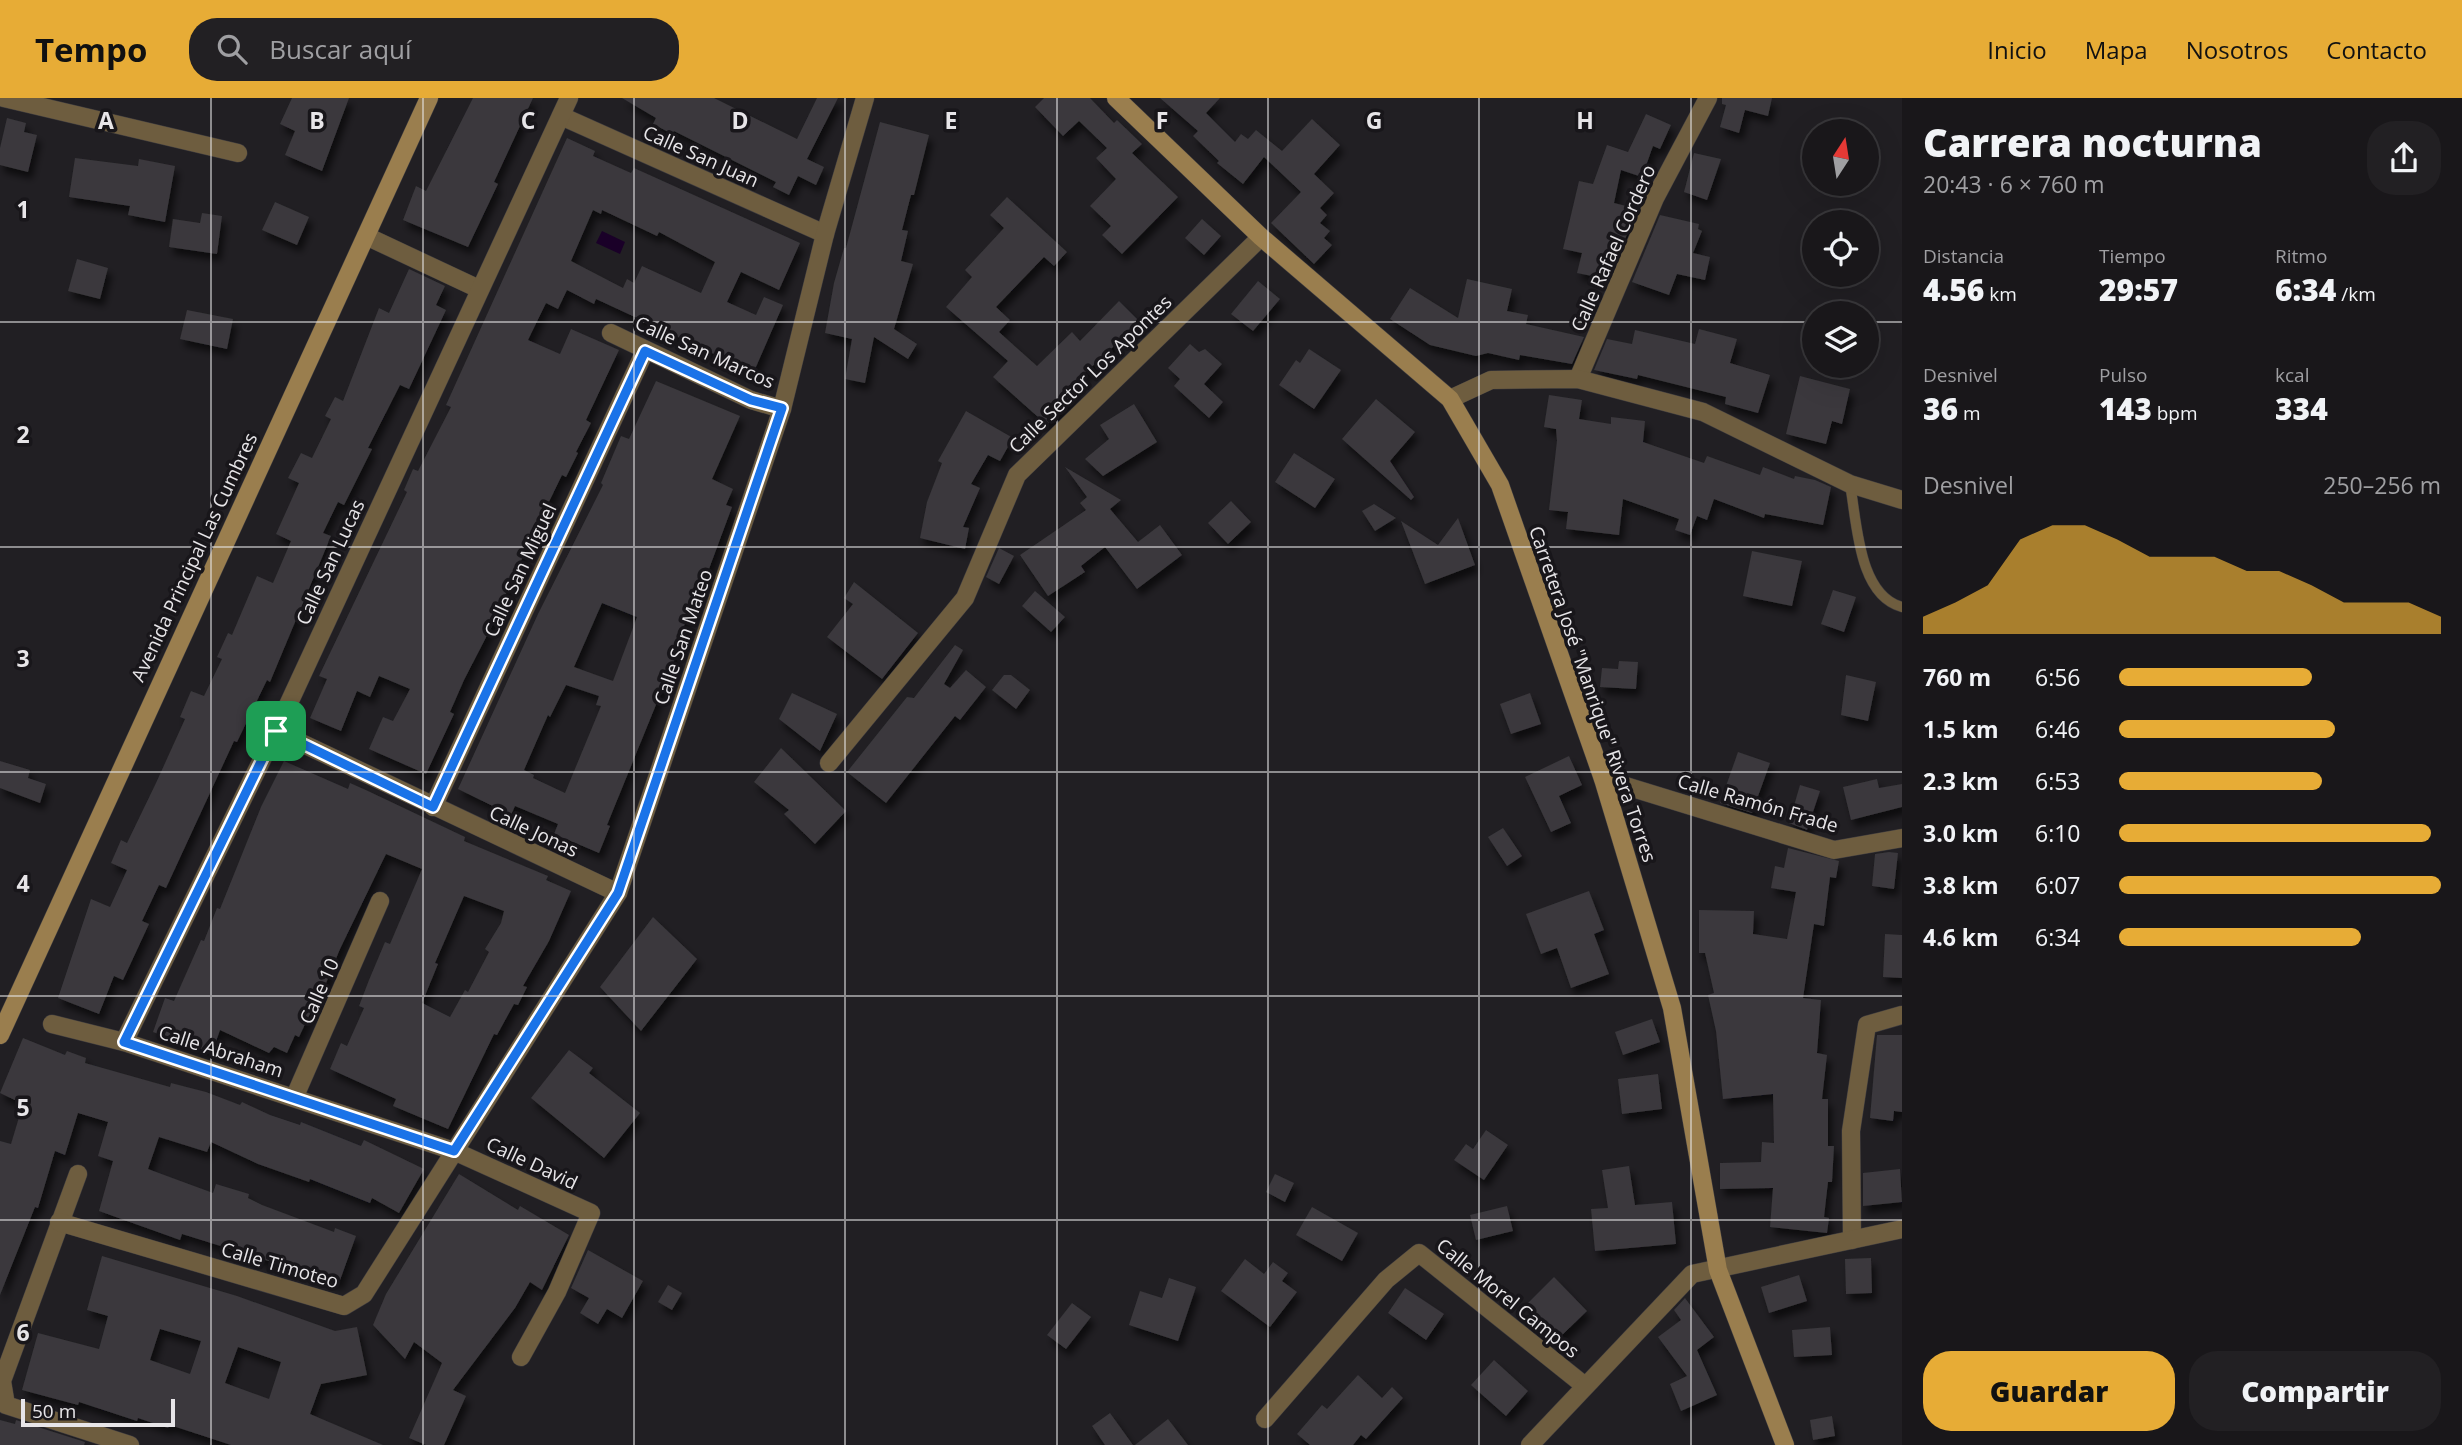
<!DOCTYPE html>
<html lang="es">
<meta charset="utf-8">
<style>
body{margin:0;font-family:"Open Sans",sans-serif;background:#222023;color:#f1f3f6;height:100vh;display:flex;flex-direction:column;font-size:26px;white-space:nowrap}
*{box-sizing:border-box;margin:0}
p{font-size:23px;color:#9f9fa2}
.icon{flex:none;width:38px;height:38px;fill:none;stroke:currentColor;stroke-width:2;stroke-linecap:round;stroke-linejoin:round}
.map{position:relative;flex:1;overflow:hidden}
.sheet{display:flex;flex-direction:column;background:#19171a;width:560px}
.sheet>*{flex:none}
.needle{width:46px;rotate:12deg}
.buttons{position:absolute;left:1802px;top:21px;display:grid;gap:14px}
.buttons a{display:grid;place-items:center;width:77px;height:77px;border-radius:50%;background:#19171a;box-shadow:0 7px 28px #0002,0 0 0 2px #373639;font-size:35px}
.scale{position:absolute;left:21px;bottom:18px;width:154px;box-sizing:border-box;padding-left:7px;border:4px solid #e7e5e8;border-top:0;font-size:19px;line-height:24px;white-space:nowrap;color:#e7e5e8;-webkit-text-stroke:5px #18161a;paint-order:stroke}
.pin{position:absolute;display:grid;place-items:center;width:60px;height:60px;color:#fff;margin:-30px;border-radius:14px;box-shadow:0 4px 10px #0006}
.round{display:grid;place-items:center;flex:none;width:74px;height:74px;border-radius:28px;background:#222023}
.summary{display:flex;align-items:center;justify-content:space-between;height:119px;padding:0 21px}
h1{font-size:38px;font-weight:800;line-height:52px}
.figures{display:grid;grid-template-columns:repeat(3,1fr);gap:10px;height:119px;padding:7px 21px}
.figures div{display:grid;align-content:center}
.figures b{font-size:30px;font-weight:800}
.figures small{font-size:19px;font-weight:400}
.figures p{font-size:19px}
.chart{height:196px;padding:14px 21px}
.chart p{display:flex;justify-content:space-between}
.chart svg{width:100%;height:126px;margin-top:7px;fill:#e7ac36;opacity:.7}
.primary-button{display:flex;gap:14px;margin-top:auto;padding:14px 21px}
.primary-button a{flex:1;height:80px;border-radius:28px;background:#e7ac36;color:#111;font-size:28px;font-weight:800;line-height:80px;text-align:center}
.primary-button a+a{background:#222023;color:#f1f3f6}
ul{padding:0 21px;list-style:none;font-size:23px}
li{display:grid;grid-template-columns:112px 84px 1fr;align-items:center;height:52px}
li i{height:18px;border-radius:9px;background:#e7ac36}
header{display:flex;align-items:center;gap:42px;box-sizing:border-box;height:98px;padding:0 35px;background:#e7ac36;color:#111}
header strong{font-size:33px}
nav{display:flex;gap:38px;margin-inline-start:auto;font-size:24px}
.search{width:490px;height:63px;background:#222023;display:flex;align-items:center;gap:18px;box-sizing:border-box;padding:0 24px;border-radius:28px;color:#9f9fa2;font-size:26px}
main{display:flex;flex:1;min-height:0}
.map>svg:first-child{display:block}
</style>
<header>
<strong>Tempo</strong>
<div class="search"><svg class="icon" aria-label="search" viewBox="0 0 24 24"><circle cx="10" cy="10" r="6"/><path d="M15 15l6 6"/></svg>Buscar aquí</div>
<nav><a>Inicio</a><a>Mapa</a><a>Nosotros</a><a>Contacto</a></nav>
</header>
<main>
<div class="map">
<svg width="1902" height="1347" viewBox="0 0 1902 1347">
<defs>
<filter id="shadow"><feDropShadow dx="4" dy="7" stdDeviation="3.5" flood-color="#0009"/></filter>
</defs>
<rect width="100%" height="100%" fill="#211f23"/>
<path fill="#1a0028" d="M602,133L625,144L620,156L596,145Z"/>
<g fill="#3a383c" fill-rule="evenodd" filter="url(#shadow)">
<path d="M292,0H349L322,73L285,57L295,33L280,26Z"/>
<path d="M473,0H533L494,84L498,86L468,149L403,122L416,88L426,93Z"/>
<path d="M622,0H714L797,41L817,0H838L807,61L824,69L816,87L798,78L789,97L773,89L776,84L674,33L672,36L653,26L656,20Z"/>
<path d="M1044,0H1090L1114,25L1117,22L1142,46L1132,55L1178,99L1122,156L1102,137L1111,128L1090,108L1116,81L1096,60L1107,50L1079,23L1063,38L1035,9Z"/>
<path d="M1160,0H1220L1206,15L1235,44L1241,36L1248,41L1256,32L1282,53L1312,21L1340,47L1314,76L1334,95L1320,110L1327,117L1320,125L1330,133L1324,140L1332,147L1314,166L1271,125L1301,94L1264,59L1243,86L1217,65L1219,63L1193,38L1198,33Z"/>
<path d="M1722,0H1772L1768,18L1745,12L1739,35L1720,29L1726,7L1722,6Z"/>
<path d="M1646,16L1671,27L1660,51L1653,48L1642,79L1621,72L1614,105L1638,111L1610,176L1607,181L1577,175L1582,155L1563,151L1579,83L1593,86L1607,47L1628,54Z"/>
<path d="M7,20L26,25L24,34L37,37L28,74L0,67V50Z"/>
<path d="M880,24L929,37L914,97H911L902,132L908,133L901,163L913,166L894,231L917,246L908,261L874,239L865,285L845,281L852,241L825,235L834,185L844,150H846Z"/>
<path d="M567,40L595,53L593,58L631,75L634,70L800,145L779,192L741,174L727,204L756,217L764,199L783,207L752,278L733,269L735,265L705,252L704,255L679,243L680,240L596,201L594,206L567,192L558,211L546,205L528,242L560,256L571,231L619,252L586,322L591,325L576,354L578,355L566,379L562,377L532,439L504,500L509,502L499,524L495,522L464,582L450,614L454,616L426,676L369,651L383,619L393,623L410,591L379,578L370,599L357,593L341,633L310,620L327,581L319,578L407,394L404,392L413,371L418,373L451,309L446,307ZM593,112L601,116L602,112L657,138L659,134L715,164L701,195L642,168L634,185L627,181L623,190L571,163Z"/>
<path d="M1694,55L1721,61L1707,102L1684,94Z"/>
<path d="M75,60L138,68L139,61L175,68L165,124L128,117L130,108L69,99Z"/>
<path d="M1007,99L1067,154L1054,168L1044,159L996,209L1010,222L999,234L1037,268L1072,234L1080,243L1119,203L1140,224L1071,288L1077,294L1047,327L993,279L1008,263L946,209L972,179L965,172L1004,130L990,117Z"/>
<path d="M275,104L309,119L297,147L262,132Z"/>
<path d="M202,115L222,118L217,156L169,149L173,121L200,125Z"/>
<path d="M1660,117L1699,126L1698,131L1702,133L1693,155L1710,159L1705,182L1677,176L1669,197L1632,184Z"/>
<path d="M1202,121L1221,138L1204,157L1185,140Z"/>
<path d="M77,161L108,170L100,201L68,193Z"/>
<path d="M409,171L445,188L436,207L446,212L409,291L400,287L368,350L372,351L344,407L338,404L323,435L331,438L270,584L267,582L237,644L234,643L166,790L159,787L142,823L149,826L123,882L114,878L99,916L58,900L91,801L110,809L127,772L111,765L121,742L127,745L156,685L185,621L180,619L191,593L204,598L222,561L217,559L228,535L232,537L257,478L273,485L291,443L276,436L299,385L288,380L301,355L312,360L331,321L325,318L335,299L343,303L379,210L389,215Z"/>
<path d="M1467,181L1512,191L1507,213L1528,217L1526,226L1584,239L1572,266L1520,257L1519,262L1488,255L1476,258L1430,247L1390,221L1410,190L1458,220Z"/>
<path d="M1258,183L1280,201L1253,233L1231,216Z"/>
<path d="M187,212L233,221L227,251L180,241Z"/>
<path d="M1699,231L1737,241L1730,265L1770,277L1758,315L1725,306L1726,299L1638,277L1637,281L1594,272L1607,241L1632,246L1635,232L1695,246Z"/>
<path d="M1190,246L1199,254L1205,251L1222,266L1204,286L1223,304L1209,320L1174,288L1180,281L1168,270Z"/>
<path d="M1309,251L1341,272L1314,311L1279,287L1296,262L1300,265Z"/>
<path d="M1800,278L1850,291L1842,326L1832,323L1826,346L1786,336Z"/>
<path d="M656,283L740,318L712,381L733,391L726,407L732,409L709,471L705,470L679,542L682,543L607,727L610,728L599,755L554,736L558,726L515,708L511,717L458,691L538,516L603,387L601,385L621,338L629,341ZM602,505L637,519L613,583L574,569ZM566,587L599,598L596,607L601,608L565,695L533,680L534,677L524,672L548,617L550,619Z"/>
<path d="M1549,297L1582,302L1579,321L1611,326V319L1645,323L1643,344L1704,365L1707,358L1760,377L1763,369L1794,381L1795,378L1815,382L1831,389L1823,427L1765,416L1764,420L1714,401L1707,422L1697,418L1690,437L1675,432L1679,421L1623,401L1619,437L1566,431L1568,414L1549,412L1557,343L1556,331L1544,329Z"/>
<path d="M1376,301L1415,334L1390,363L1414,399L1411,402L1342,341Z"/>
<path d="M1134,306L1157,344L1103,378L1085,361L1109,341L1100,327Z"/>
<path d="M966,313L1013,340L1000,363L988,357L971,386L980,390L963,429L969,430L965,451L920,440L927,404L942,365L938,363Z"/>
<path d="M1294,355L1335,381L1315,410L1275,384Z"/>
<path d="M1065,369L1121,402L1110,411L1138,444L1160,427L1182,457L1137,491L1105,449L1081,468L1085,474L1048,498L1020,457L1086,412L1080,405L1087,399Z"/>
<path d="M1231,403L1251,424L1228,446L1208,425Z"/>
<path d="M1374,406L1396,420L1375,433L1362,413Z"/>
<path d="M1458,420L1475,467L1425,486L1401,423L1438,447Z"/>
<path d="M999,450L1014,458L999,486L986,479Z"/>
<path d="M1752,453L1802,463L1792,508L1743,498Z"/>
<path d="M854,484L918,535L882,581L827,539L853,506L844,500Z"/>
<path d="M1833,492L1856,499L1844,534L1821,526Z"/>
<path d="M1035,493L1065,519L1051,534L1022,508Z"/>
<path d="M955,547L963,552L944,586L950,590L966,572L986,589L960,622L955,618L886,705L847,674L907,599L914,600Z"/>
<path d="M1619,563L1638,564L1636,591L1600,589L1602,570L1618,571Z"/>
<path d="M1004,577H1011L1030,592L1016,611L992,592Z"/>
<path d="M1846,577L1876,584L1868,623L1841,617Z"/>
<path d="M792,595L837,616L820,653L779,621Z"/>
<path d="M1530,595L1541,626L1511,636L1500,606Z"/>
<path d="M781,650L846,713L815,746L784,716L789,712L754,684Z"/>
<path d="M1738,654L1770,665L1752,715L1720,705Z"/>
<path d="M1569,658L1582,687L1559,698L1571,725L1551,734L1525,679Z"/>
<path d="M0,663L30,672L28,680L46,686L40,705L0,690Z"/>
<path d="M284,663L348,691L350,685L368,693L465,739L464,743L548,778L546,782L571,793L549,843L523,888L527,889L518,907L514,906L497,937L494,936L448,1031L393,1008L396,1001L330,971L341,945L347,948L364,910L359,908L369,882L385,844L390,846L422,771L386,756L340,851L317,907L315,905L299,939L295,937L287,955L274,949L269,955L220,932L212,955L153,934L165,900L174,903L201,842L204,843L217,810L220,811L261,709ZM464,798L504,813L501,825L485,851L489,854L468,894L465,892L450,919L422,905L438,866L435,865Z"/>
<path d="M1877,681L1879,690L1902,686V709L1851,722L1843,689Z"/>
<path d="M1800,687L1820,693L1807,732L1789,725Z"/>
<path d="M1503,730L1522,758L1507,768L1488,739Z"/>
<path d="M1788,750L1839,763L1836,780L1830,779L1824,828L1814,826L1803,900L1821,902L1817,955L1827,957L1822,1001H1828V1048H1834L1832,1084H1828L1824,1119L1829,1120L1827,1135L1770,1129L1773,1090L1720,1091V1065L1761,1064L1762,1044L1774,1045L1773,996L1723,1001L1716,933L1708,897L1714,895L1705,855H1699V812L1754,813L1753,836L1787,841L1796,794L1771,790L1775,768L1784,770Z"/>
<path d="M1889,754L1898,755L1894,791L1872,788L1875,756Z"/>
<path d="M1589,793L1604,832L1594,836L1609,876L1571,890L1557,850L1541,856L1526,816Z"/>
<path d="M653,819L697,861L641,933L600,889Z"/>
<path d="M1885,836L1902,837V880L1883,879Z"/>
<path d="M1652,921L1660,944L1623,957L1615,934Z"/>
<path d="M1877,937H1902V1014L1894,1013L1893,1023L1870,1020Z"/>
<path d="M23,940L65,957L67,953L86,960L85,965L170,989L171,985L206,994L240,1007L242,1004L270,1017L300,1027L301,1024L361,1048L364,1042L424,1071L399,1115L372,1100L370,1105L310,1081L309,1084L258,1066L211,1044L207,1054L159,1039L148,1071L213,1095L216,1086L249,1096L248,1100L262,1107L334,1134L335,1130L356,1138L339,1185L182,1136L180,1142L99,1113L113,1063L98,1058L108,1024L78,1015L65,1057L55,1053L38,1110L35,1109L0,1197V1043L11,1046L23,1006L0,995Z"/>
<path d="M569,952L593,970L589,975L640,1015L604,1060L531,1000Z"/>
<path d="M1658,976L1662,1011L1622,1016L1618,981Z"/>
<path d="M1486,1032L1508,1047L1484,1082L1454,1062L1466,1046L1473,1051Z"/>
<path d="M1629,1068L1635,1107L1672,1104L1676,1146L1595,1153L1591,1111L1608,1110L1602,1072Z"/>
<path d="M1900,1071L1902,1104L1863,1108V1075Z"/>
<path d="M459,1076L518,1112L520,1108L569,1137L542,1192L530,1184L515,1210L453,1292L466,1298L444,1347H426L409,1340L442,1265L414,1244L405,1261L373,1227L386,1196Z"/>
<path d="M1275,1076L1294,1085L1285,1104L1266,1094Z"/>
<path d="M1507,1108L1513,1133L1476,1142L1470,1117Z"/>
<path d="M1312,1109L1358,1135L1342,1163L1296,1137Z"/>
<path d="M588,1152L643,1183L622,1220L607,1211L598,1226L580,1215L589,1200L571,1190Z"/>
<path d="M102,1158L237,1198L335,1233L357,1229L367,1277L321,1286L310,1316L383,1347H231L170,1327L168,1330L138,1320L137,1323L79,1304L78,1307L22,1292L38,1235L99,1251L108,1218L87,1212ZM160,1231L201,1243L190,1276L150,1262ZM238,1249L281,1264L269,1301L225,1285Z"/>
<path d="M1871,1160L1872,1195L1846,1196L1845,1161Z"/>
<path d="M1245,1161L1264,1176L1273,1164L1288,1175L1282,1183L1297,1194L1270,1229L1221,1193Z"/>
<path d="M1799,1177L1807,1203L1769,1215L1761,1189Z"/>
<path d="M1554,1179L1587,1213L1558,1241L1525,1208Z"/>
<path d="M1169,1180L1196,1189L1178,1243L1129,1227L1140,1193L1162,1200Z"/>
<path d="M668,1187L682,1195L672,1212L658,1204Z"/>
<path d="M1405,1190L1444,1216L1426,1242L1388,1215Z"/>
<path d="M1685,1200L1714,1239L1697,1252L1717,1297L1681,1313L1670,1286L1687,1278L1658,1239L1681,1222L1674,1212Z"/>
<path d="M1072,1205L1091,1219L1066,1251L1047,1237Z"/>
<path d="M1830,1229L1832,1257L1794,1259L1792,1232Z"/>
<path d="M1494,1262L1528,1293L1506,1318L1471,1287Z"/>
<path d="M1358,1277L1382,1300L1392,1289L1403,1300L1366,1341L1361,1337L1353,1347H1310L1297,1336L1322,1307L1327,1311Z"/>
<path d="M1110,1315L1133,1347H1105L1092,1328Z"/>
<path d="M1832,1318L1835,1338L1813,1342L1810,1322Z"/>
<path d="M1168,1321L1188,1347H1135Z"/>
<path d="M0,1322L15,1326L16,1322L85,1344L84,1347H0Z"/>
</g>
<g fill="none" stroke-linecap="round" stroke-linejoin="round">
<g stroke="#3d3b3f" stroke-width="11">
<path id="lane" d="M1850,386C1857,424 1858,497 1902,509"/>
</g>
<g stroke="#3d3b3f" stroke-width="19">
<g id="street">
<path d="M4,0L238,55"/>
<path d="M561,18L825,136"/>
<path d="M366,138L479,191"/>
<path d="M611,235L751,302L782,311"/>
<path d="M1578,281L1655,100L1708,0"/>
<path d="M1450,301L1491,282L1578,281L1703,314L1850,386L1902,402"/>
<path d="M276,633L618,795"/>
<path d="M829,665L965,500L1017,377L1261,139"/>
<path d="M1603,681L1834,752L1902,740"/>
<path d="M433,709L645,253"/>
<path d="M52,926L124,944L454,1053L591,1115L557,1194L521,1259"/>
<path d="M124,944L276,633L569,0"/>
<path d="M295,998L380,803"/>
<path d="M78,1076L2,1283L6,1307L130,1347"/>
<path d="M59,1124L344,1208L364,1196L618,795L782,311L825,136L865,0"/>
<path d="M1852,1142L1851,1033L1867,927L1902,917"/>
<path d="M1265,1321L1386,1182L1419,1155L1585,1288"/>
<path d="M1530,1347L1692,1176L1902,1131"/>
</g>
</g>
<g stroke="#3d3b3f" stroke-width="19">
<g id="secondary">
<path d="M1116,0L1261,139L1450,301L1500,387L1603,681L1672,910L1718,1172L1785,1347"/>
<path d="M0,937L429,0"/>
</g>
</g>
<use href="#lane" stroke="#6e5d3f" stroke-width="10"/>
<use href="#street" stroke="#6e5d3f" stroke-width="18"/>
<use href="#secondary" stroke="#9a7e4e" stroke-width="18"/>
</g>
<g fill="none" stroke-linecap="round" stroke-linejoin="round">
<g stroke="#fff" stroke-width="14">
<path id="route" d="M645,253L751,302L782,310L618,795L454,1053L124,944L276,633L433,709Z"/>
</g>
<use href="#route" stroke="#1a73e8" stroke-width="9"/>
</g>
<path fill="none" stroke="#e7e5e8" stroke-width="2" stroke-opacity="0.55" d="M211,0V1347M423,0V1347M634,0V1347M845,0V1347M1057,0V1347M1268,0V1347M1479,0V1347M1691,0V1347M0,224H1815M1867,224H1902M0,449H1902M0,674H1902M0,898H1902M0,1122H1902"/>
<g text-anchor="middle" stroke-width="7" stroke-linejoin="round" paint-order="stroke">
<g font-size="19" fill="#e7e5e8" stroke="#18161a">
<text transform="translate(701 58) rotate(24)" y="7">Calle San Juan</text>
<text transform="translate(1613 150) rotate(-66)" y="7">Calle Rafael Cordero</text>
<text transform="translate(705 254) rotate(24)" y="7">Calle San Marcos</text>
<text transform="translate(1090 276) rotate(-44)" y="7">Calle Sector Los Apontes</text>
<text transform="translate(194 459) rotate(-65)" y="7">Avenida Principal Las Cumbres</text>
<text transform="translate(330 464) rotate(-65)" y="7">Calle San Lucas</text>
<text transform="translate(520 472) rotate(-65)" y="7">Calle San Miguel</text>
<text transform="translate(683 539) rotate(-71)" y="7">Calle San Mateo</text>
<text transform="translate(1593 596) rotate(71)" y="7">Carretera José "Manrique" Rivera Torres</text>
<text transform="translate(1758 705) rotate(16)" y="7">Calle Ramón Frade</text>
<text transform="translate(534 733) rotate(25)" y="7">Calle Jonas</text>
<text transform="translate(319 893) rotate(-66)" y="7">Calle 10</text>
<text transform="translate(221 953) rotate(18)" y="7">Calle Abraham</text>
<text transform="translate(532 1065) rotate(25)" y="7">Calle David</text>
<text transform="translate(280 1167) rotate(16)" y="7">Calle Timoteo</text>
<text transform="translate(1508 1200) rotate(39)" y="7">Calle Morel Campos</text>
</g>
</g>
<g font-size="23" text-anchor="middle" font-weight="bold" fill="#e7e5e8" stroke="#18161a" stroke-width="7" stroke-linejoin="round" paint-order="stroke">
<text x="106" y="31">A</text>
<text x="317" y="31">B</text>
<text x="528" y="31">C</text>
<text x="740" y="31">D</text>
<text x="951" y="31">E</text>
<text x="1162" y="31">F</text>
<text x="1374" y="31">G</text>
<text x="1585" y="31">H</text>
<text x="23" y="120">1</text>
<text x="23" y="345">2</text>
<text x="23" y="569">3</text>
<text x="23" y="794">4</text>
<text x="23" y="1018">5</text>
<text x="23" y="1243">6</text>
</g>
</svg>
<div class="buttons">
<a><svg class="needle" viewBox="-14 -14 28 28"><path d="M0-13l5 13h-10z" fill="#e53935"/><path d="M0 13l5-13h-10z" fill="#9f9fa2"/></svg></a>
<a><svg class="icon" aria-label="locate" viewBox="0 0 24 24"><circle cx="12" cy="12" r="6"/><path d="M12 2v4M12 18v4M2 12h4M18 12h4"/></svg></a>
<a><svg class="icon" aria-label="layers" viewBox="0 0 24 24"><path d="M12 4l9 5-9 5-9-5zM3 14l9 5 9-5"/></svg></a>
</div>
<div class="scale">50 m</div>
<div class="pin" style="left:276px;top:633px;background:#1e9e55"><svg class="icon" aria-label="arrive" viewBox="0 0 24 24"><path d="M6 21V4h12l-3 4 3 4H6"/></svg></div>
</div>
<section class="sheet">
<div class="summary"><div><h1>Carrera nocturna</h1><p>20:43 · 6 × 760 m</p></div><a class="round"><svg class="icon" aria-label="share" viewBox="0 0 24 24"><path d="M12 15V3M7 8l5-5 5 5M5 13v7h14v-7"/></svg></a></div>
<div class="figures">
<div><p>Distancia</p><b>4.56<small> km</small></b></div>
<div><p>Tiempo</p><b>29:57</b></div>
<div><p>Ritmo</p><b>6:34<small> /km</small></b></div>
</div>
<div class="figures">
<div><p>Desnivel</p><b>36<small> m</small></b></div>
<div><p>Pulso</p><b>143<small> bpm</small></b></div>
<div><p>kcal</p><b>334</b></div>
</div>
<div class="chart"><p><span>Desnivel</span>250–256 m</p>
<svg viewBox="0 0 160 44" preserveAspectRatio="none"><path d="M0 44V38L10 33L20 27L30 11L40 6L50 6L60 11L70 17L80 17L90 17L100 22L110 22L120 27L130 33L140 33L150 33L160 38V44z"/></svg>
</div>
<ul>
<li><b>760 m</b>6:56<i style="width:60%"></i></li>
<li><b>1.5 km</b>6:46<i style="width:67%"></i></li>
<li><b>2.3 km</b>6:53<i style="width:63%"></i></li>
<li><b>3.0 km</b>6:10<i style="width:97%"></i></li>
<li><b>3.8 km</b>6:07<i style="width:100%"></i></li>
<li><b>4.6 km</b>6:34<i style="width:75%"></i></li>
</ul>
<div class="primary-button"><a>Guardar</a><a>Compartir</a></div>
</section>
</main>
